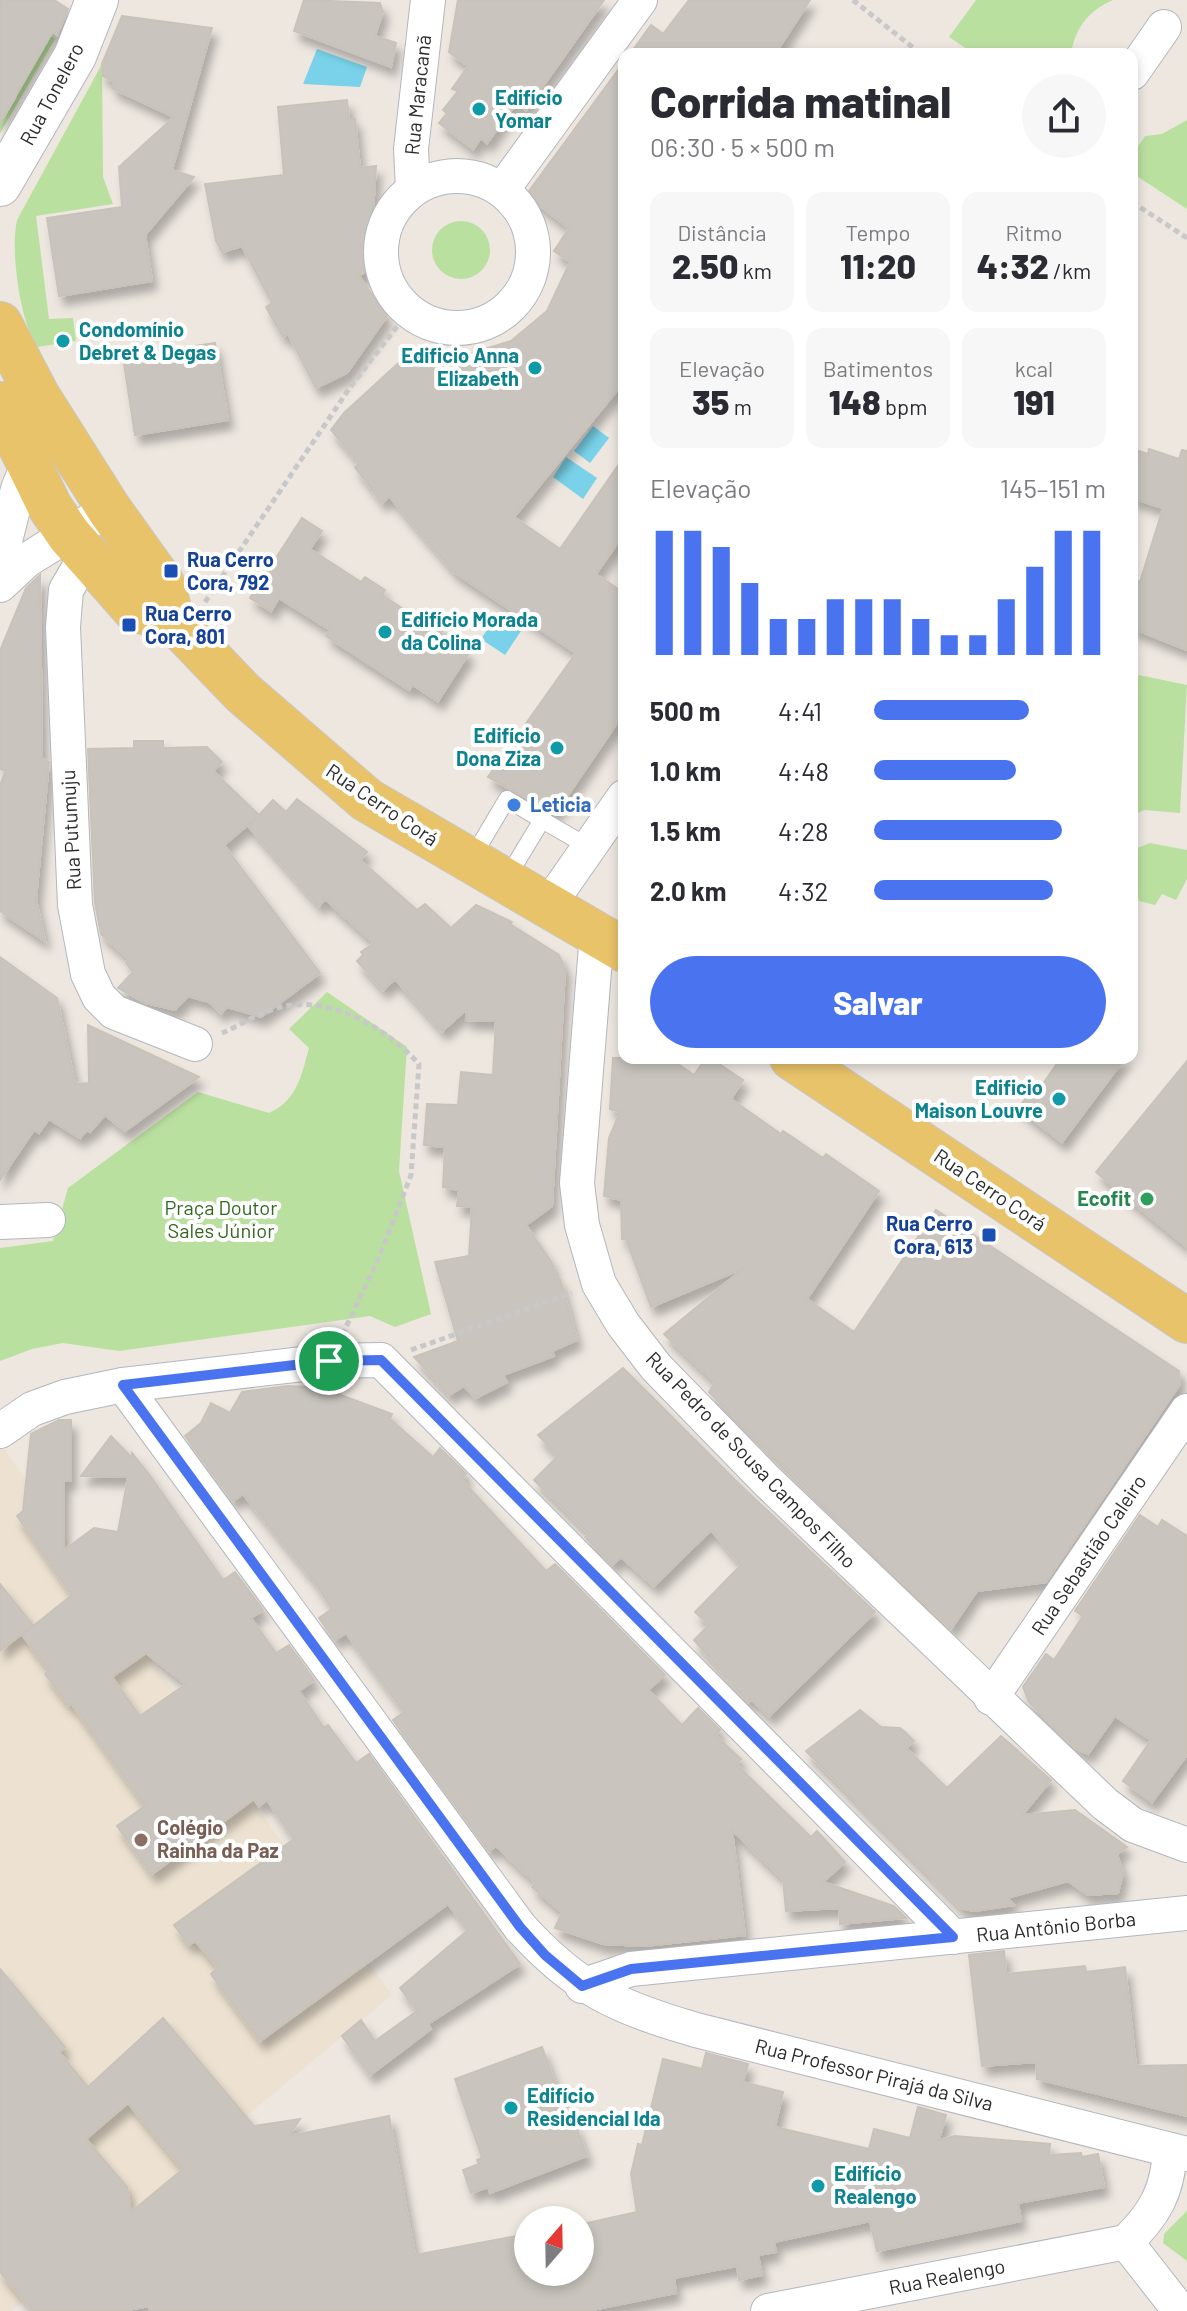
<!DOCTYPE html>
<html lang="pt">
<meta charset="utf-8">
<style>
body{margin:0;font-family:Barlow,sans-serif;background:#f7f7f7;color:#2b2b33;height:100vh;display:flex;flex-direction:column;font-size:30px;white-space:nowrap}
*{box-sizing:border-box;margin:0}
p{font-size:26px;color:#7c7c81}
.icon{flex:none;width:44px;height:44px;fill:none;stroke:currentColor;stroke-width:2;stroke-linecap:round;stroke-linejoin:round}
.map{position:relative;flex:1;overflow:hidden}
.side{position:absolute;left:618px;top:48px;width:520px;height:1016px;display:flex;flex-direction:column;background:#fff;border-radius:16px;box-shadow:0 4px 12px #0003}
.side>*{flex:none}
.needle{width:52px;rotate:20deg}
.tools{position:absolute;left:514px;top:2206px;display:grid;gap:16px}
.tools a{display:grid;place-items:center;width:80px;height:80px;border-radius:50%;background:#fff;box-shadow:0 4px 12px #0003;font-size:40px}
.pin{position:absolute;display:grid;place-items:center;width:68px;height:68px;color:#fff;margin:-34px;border:4px solid #fff;border-radius:50%;box-shadow:0 2px 8px #0007}
.round{display:grid;place-items:center;flex:none;width:84px;height:84px;border-radius:42px;background:#f7f7f7}
.headline{display:flex;align-items:center;justify-content:space-between;height:136px;padding:0 32px}
h1{font-size:44px;font-weight:800;line-height:60px}
.metrics{display:grid;grid-template-columns:repeat(3,1fr);gap:12px;height:136px;padding:8px 32px}
.metrics div{display:grid;align-content:center;border-radius:16px;background:#f7f7f7;text-align:center}
.metrics b{font-size:34px;font-weight:800}
.metrics small{font-size:22px;font-weight:400}
.metrics p{font-size:22px}
.chart{height:224px;padding:16px 32px}
.chart p{display:flex;justify-content:space-between}
.chart svg{width:100%;height:144px;margin-top:8px;stroke:#4a73f0;stroke-width:6}
.button{display:flex;gap:16px;margin-top:auto;padding:16px 32px}
.button a{flex:1;height:92px;border-radius:48px;background:#4a73f0;color:#fff;font-size:32px;font-weight:800;line-height:92px;text-align:center}
ul{padding:0 32px;list-style:none;font-size:26px}
li{display:grid;grid-template-columns:128px 96px 1fr;align-items:center;height:60px}
li i{height:20px;border-radius:10px;background:#4a73f0}
.map>svg:first-child{display:block}
</style>
<div class="map">
<svg width="1187" height="2311" viewBox="0 0 1187 2311">
<defs>
<filter id="shadow"><feDropShadow dx="5" dy="9" stdDeviation="4" flood-color="#0004"/></filter>
</defs>
<rect width="100%" height="100%" fill="#ede7e0"/>
<path fill="#ede2d1" d="M0,1442L93,1579L392,1995L12,2311H0Z"/>
<g fill="#bae0a0">
<path d="M976,0H1113C1089,10 1075,28 1071,54H974L949,37Z"/>
<path d="M51,36L55,39L0,133V116L4,118L17,98L14,95Z"/>
<path d="M102,64L103,177L113,204L36,216L49,319L73,318L76,341L37,347C20,321 10,250 17,220Z"/>
<path d="M1187,120V209L1132,173V156L1145,136L1162,134Z"/>
<circle cx="461" cy="250" r="29"/>
<path d="M1139,675L1187,685L1180,813L1144,810L1132,816V681Z"/>
<path d="M1150,843L1187,850V879L1176,900L1162,894L1155,905L1139,901L1132,878V850Z"/>
<path d="M327,992L407,1047L399,1171L431,1314L395,1327L370,1316L119,1351L63,1343L32,1349L0,1361V1248L53,1241L68,1188L198,1092L269,1113C297,1100 301,1077 309,1048L289,1029Z"/>
<path d="M1187,2211V2261L1163,2243L1164,2234Z"/>
</g>
<g fill="#79d2e9">
<path d="M317,49L367,67L360,87L303,84Z"/>
<path d="M593,426L609,438L590,463L574,451Z"/>
<path d="M566,457L597,478L583,499L553,477Z"/>
<path d="M499,612L523,628L505,655L481,639Z"/>
</g>
<g fill="#c9c5be" stroke="#c9c2b9" stroke-width="2" fill-rule="evenodd" filter="url(#shadow)">
<path d="M0,0H54L68,9L57,35L53,31L0,123Z"/>
<path d="M304,0L380,3L383,12L375,36L396,43L391,67L294,31Z"/>
<path d="M458,0H604L526,110L517,103L487,143L481,138L473,149L439,123L447,113L443,110L458,91L452,89L468,66L449,52Z"/>
<path d="M689,0H810L775,54H630L651,25L663,34Z"/>
<path d="M122,16L212,28L172,170L194,177L145,235L152,281L59,296L47,218L122,207L119,167L174,117L112,88L115,82L103,76L102,64Z"/>
<path d="M624,62V382L514,517L560,549L624,457V534L596,574L624,593V713L555,814L488,777L576,653L454,572L389,496L382,503L355,467L359,463L331,430L344,413L415,348L438,374L439,363L511,341L547,311L570,262L554,251L569,228L526,195Z"/>
<path d="M347,100L349,119H355L360,168L376,166L372,227L375,265L359,276L387,316L347,373L316,388L288,334L283,337L266,307L272,303L242,246L222,252L216,241L205,184L284,175L278,107Z"/>
<path d="M215,343L228,420L135,435L123,357Z"/>
<path d="M1132,449L1148,454L1149,449L1179,459L1182,450L1187,451V650L1132,628V579L1140,582L1163,508L1132,498Z"/>
<path d="M302,518L322,531L310,549L361,582L365,577L385,590L382,595L420,620L423,616L443,629L440,634L469,653L438,701L413,685L409,690L326,636L330,630L279,598L271,611L250,598Z"/>
<path d="M40,575L42,759L49,762L36,900L45,941L0,911V785L6,771L0,769V651L26,588Z"/>
<path d="M134,741H163V748L207,747L222,762L213,771L259,815L273,800L286,812L297,799L367,852L360,860L417,910L425,904L451,928L476,905L512,922L510,924L559,955L565,969L552,1206L526,1225L552,1263L556,1280L560,1279L577,1340L552,1351L554,1356L503,1375L507,1382L476,1398L464,1386L449,1395L414,1357L458,1341L435,1262L469,1256L472,1207L457,1206L459,1190L443,1187L445,1147L424,1145L427,1104L458,1105L461,1072L493,1075L496,1021L466,1020L467,1009L442,1031L395,979L383,990L357,961L363,955L361,952L374,943L325,899L319,906L249,827L257,817L224,845L320,973L261,1017L227,1007L221,1013L209,1002L188,996L175,1010L146,1003L118,988L133,972L126,963L129,959L101,934L95,903L88,749L134,748Z"/>
<path d="M0,957L57,998L75,1084L89,1083L88,1025L199,1077L125,1131L105,1115L90,1132L87,1130L80,1138L49,1119L39,1133L34,1130L0,1180Z"/>
<path d="M613,1058H669L694,1075L706,1058H710L743,1080L731,1099L781,1134L783,1131L823,1158L826,1154L879,1191L807,1299L854,1332L936,1210L1179,1371L1180,1384L1046,1582L977,1591L951,1629L709,1392L715,1382L664,1334L744,1268L651,1307L626,1239H622L621,1200L604,1196L609,1138L620,1112L610,1109Z"/>
<path d="M1061,1058H1125L1062,1142L1018,1108L1034,1088L1038,1091Z"/>
<path d="M1187,1061V1247L1096,1172Z"/>
<path d="M623,1368L739,1484L875,1612L769,1716L751,1699L748,1702L694,1640L709,1625L695,1612L741,1565L711,1530L654,1586L621,1557L612,1565L585,1537L589,1534L534,1480L558,1456L538,1435Z"/>
<path d="M287,1386L330,1388V1391L392,1414L390,1419L433,1457L440,1448L466,1474L462,1480L546,1571L555,1564L665,1675L648,1690L682,1725L698,1708L720,1730L715,1735L741,1759L736,1764L811,1837L817,1831L845,1862L823,1882L894,1906L906,1918L840,1924L839,1908L786,1911L783,1879L732,1830L745,1935L645,1946L603,1944L555,1928L562,1912L532,1887L536,1883L496,1846L489,1851L393,1720L404,1712L346,1633L335,1640L319,1618L332,1609L314,1581L243,1494L233,1501L185,1436L201,1423L211,1403L230,1413L242,1392Z"/>
<path d="M59,1420H71V1481H64V1550L94,1528L118,1532L128,1477L81,1476L111,1436L131,1457L132,1453L151,1477L223,1580L235,1572L263,1610L251,1618L276,1653L289,1645L314,1680L299,1691L324,1728L328,1725L356,1763L369,1754L520,1964L428,2024L431,2029L370,2075L342,2036L361,2020L375,2041L417,2011L400,1988L468,1930L448,1904L260,2041L211,1974L218,1967L195,1941L189,1945L174,1925L294,1839L267,1800L259,1806L254,1799L152,1874L117,1826L145,1806L71,1703L69,1705L45,1674L49,1670L22,1635L72,1595L17,1516L23,1511L31,1434ZM146,1653L186,1684L140,1716L112,1677Z"/>
<path d="M1140,1515L1158,1527L1162,1520L1187,1536V1755L1152,1802L1123,1781L1151,1740L1115,1716L1088,1754L1077,1749L1029,1702L1023,1687L1046,1654L1054,1660L1083,1616L1075,1611Z"/>
<path d="M0,1584L33,1625L0,1651Z"/>
<path d="M860,1710L881,1727L900,1728L905,1732L914,1741L906,1748L947,1788L1001,1736L1051,1780L1022,1815L1075,1810L1127,1847L1117,1854L1123,1873L1118,1893L1088,1895L1068,1881L1007,1898L1014,1905L974,1911L961,1908L806,1751Z"/>
<path d="M1004,1951L1006,1974L1085,1966L1086,1972L1125,1967L1136,2066L1187,2065V2116L1037,2079L1036,2062L982,2066L969,1955Z"/>
<path d="M0,1969L65,2047L59,2052L88,2087L163,2018L254,2126L300,2119L289,2136L389,2116L415,2255L528,2234V2272H580V2236L589,2235L587,2223L637,2212L631,2174L638,2144L642,2145L663,2059L702,2069L706,2053L748,2064L743,2082L783,2092L775,2127L869,2149L874,2129L910,2138L918,2107L946,2115L939,2140L955,2136L1050,2144L1049,2155L1081,2153L1082,2157L1098,2154L1104,2187L1018,2203L1021,2221L877,2251L870,2221L774,2242L776,2252L758,2255L762,2275L739,2280L737,2266L674,2278L676,2293L587,2311H150L149,2306L122,2311H33L0,2272ZM128,2103L183,2169L131,2212L127,2187L86,2139Z"/>
<path d="M542,2047L570,2125L575,2124L587,2156L490,2193L488,2187L471,2193L463,2170L479,2164L477,2160L482,2158L455,2079Z"/>
</g>
<g fill="none" stroke-linecap="round" stroke-linejoin="round">
<g stroke="#b3b6bf" stroke-width="18">
<g id="service">
<path d="M542,820L589,847"/>
<path d="M472,858L507,799L542,820L505,881"/>
</g>
</g>
<g stroke="#b3b6bf" stroke-width="36">
<g id="minor">
<path d="M1132,73L1164,27"/>
<circle cx="457" cy="252" r="76"/>
<path d="M413,189L411,149L428,0"/>
<path d="M502,190L640,0"/>
<path d="M86,556L66,590L63,627L75,905L88,974L99,997L114,1012L195,1044"/>
<path d="M0,561L18,489L34,450"/>
<path d="M0,585L27,560L109,509"/>
<path d="M548,906L624,797"/>
<path d="M597,934L577,1183L582,1225L599,1284L623,1324L656,1367L765,1479L1105,1804L1133,1825L1187,1845"/>
<path d="M0,1222L48,1220"/>
<path d="M123,1385L520,1927C576,1989 617,2007 696,2030L1187,2154"/>
<path d="M0,1431L32,1409L65,1397L123,1385L329,1361L381,1360L953,1937"/>
<path d="M991,1698L1187,1411"/>
<path d="M582,1986L631,1969L1187,1913"/>
<path d="M1126,2242C1155,2214 1168,2191 1170,2150"/>
<path d="M1126,2242L1180,2311"/>
<path d="M768,2311L1126,2242"/>
</g>
</g>
<g stroke="#b3b6bf" stroke-width="44">
<path id="tertiary" d="M0,185L75,56L97,0"/>
</g>
<g stroke="#c8c8c8" stroke-width="46">
<g id="primary">
<path d="M0,324L37,395L109,509L162,583L172,619L243,693L367,800L624,950"/>
<path d="M0,404L50,507L69,535L135,610L172,619"/>
<path d="M792,1058L1187,1321"/>
</g>
</g>
<g stroke="#c8c8c8" stroke-width="5" stroke-dasharray="6 4" stroke-linecap="butt">
<path d="M853,0L921,54"/>
<path d="M1132,202L1187,238"/>
<path d="M205,602L351,386L409,311"/>
<path d="M222,1033C241,1025 265,1009 286,1006C335,997 388,1030 419,1064L411,1175L378,1260L344,1331"/>
<path d="M411,1350L572,1293"/>
</g>
<use href="#service" stroke="#fff" stroke-width="16"/>
<use href="#minor" stroke="#fff" stroke-width="34"/>
<use href="#tertiary" stroke="#fff" stroke-width="42"/>
<use href="#primary" stroke="#e9c369" stroke-width="44"/>
</g>
<g fill="none" stroke-linecap="round" stroke-linejoin="round">
<g stroke="#fff" stroke-width="16">
<path id="route" d="M381,1360L953,1937L631,1969L582,1986L545,1955L520,1927L123,1385L329,1361Z"/>
</g>
<use href="#route" stroke="#4a73f0" stroke-width="10"/>
</g>
<g fill="#0f9aa8" stroke="#fff" stroke-width="3">
<circle cx="479" cy="109" r="8"/>
<circle cx="63" cy="341" r="8"/>
<circle cx="535" cy="368" r="8"/>
<circle cx="385" cy="632" r="8"/>
<circle cx="557" cy="748" r="8"/>
<circle cx="1059" cy="1099" r="8"/>
<circle cx="511" cy="2108" r="8"/>
<circle cx="818" cy="2186" r="8"/>
</g>
<g fill="#1a4fb4" stroke="#fff" stroke-width="3">
<rect x="163" y="563" width="16" height="16" rx="4"/>
<rect x="121" y="617" width="16" height="16" rx="4"/>
<rect x="981" y="1227" width="16" height="16" rx="4"/>
</g>
<circle fill="#3f7fe0" stroke="#fff" stroke-width="3" cx="514" cy="805" r="8"/>
<circle fill="#2e9e5b" stroke="#fff" stroke-width="3" cx="1147" cy="1199" r="8"/>
<circle fill="#8d6e63" stroke="#fff" stroke-width="3" cx="141" cy="1840" r="8"/>
<g text-anchor="middle" stroke-width="8" stroke-linejoin="round" paint-order="stroke">
<g font-size="20" fill="#2c2c2c" stroke="#fff">
<text transform="translate(52 94) rotate(-62)" y="7">Rua Tonelero</text>
<text transform="translate(418 95) rotate(-84)" y="7">Rua Maracanã</text>
<text transform="translate(382 805) rotate(34)" y="7">Rua Cerro Corá</text>
<text transform="translate(71 830) rotate(-93)" y="7">Rua Putumuju</text>
<text transform="translate(990 1190) rotate(34)" y="7">Rua Cerro Corá</text>
<text transform="translate(751 1460) rotate(46)" y="7">Rua Pedro de Sousa Campos Filho</text>
<text transform="translate(1089 1555) rotate(-56)" y="7">Rua Sebastião Caleiro</text>
<text transform="translate(1056 1927) rotate(-6)" y="7">Rua Antônio Borba</text>
<text transform="translate(874 2075) rotate(14)" y="7">Rua Professor Pirajá da Silva</text>
<text transform="translate(947 2277) rotate(-11)" y="7">Rua Realengo</text>
</g>
<g font-size="20" font-weight="bold" fill="#0d838f" stroke="#fff" text-anchor="start">
<text x="495" y="105">Edifício<tspan x="495" dy="23">Yomar</tspan></text>
<text x="79" y="337">Condomínio<tspan x="79" dy="23">Debret &amp; Degas</tspan></text>
<text x="519" y="363" text-anchor="end">Edificio Anna<tspan x="519" dy="23">Elizabeth</tspan></text>
<text x="401" y="627">Edifício Morada<tspan x="401" dy="23">da Colina</tspan></text>
<text x="541" y="743" text-anchor="end">Edifício<tspan x="541" dy="23">Dona Ziza</tspan></text>
<text x="1043" y="1095" text-anchor="end">Edificio<tspan x="1043" dy="23">Maison Louvre</tspan></text>
<text x="527" y="2103">Edifício<tspan x="527" dy="23">Residencial Ida</tspan></text>
<text x="834" y="2181">Edifício<tspan x="834" dy="23">Realengo</tspan></text>
</g>
<g font-size="20" font-weight="bold" fill="#164399" stroke="#fff" text-anchor="start">
<text x="187" y="567">Rua Cerro<tspan x="187" dy="23">Cora, 792</tspan></text>
<text x="145" y="621">Rua Cerro<tspan x="145" dy="23">Cora, 801</tspan></text>
<text x="973" y="1231" text-anchor="end">Rua Cerro<tspan x="973" dy="23">Cora, 613</tspan></text>
</g>
<g font-size="20" font-weight="bold" fill="#366cbe" stroke="#fff" text-anchor="start">
<text x="530" y="812">Leticia</text>
</g>
<g font-size="20" font-weight="bold" fill="#27864d" stroke="#fff" text-anchor="end">
<text x="1131" y="1206">Ecofit</text>
</g>
<g font-size="20" fill="#33671f" stroke="#fff">
<text x="221" y="1215">Praça Doutor<tspan x="221" dy="23">Sales Júnior</tspan></text>
</g>
<g font-size="20" font-weight="bold" fill="#785e54" stroke="#fff" text-anchor="start">
<text x="157" y="1835">Colégio<tspan x="157" dy="23">Rainha da Paz</tspan></text>
</g>
</g>
</svg>
<div class="tools">
<a><svg class="needle" viewBox="-14 -14 28 28"><path d="M0-13l5 13h-10z" fill="#e53935"/><path d="M0 13l5-13h-10z" fill="#7c7c81"/></svg></a>
</div>
<div class="pin" style="left:329px;top:1361px;background:#1e9e55"><svg class="icon" aria-label="arrive" viewBox="0 0 24 24"><path d="M6 21V4h12l-3 4 3 4H6"/></svg></div>
<section class="side">
<div class="headline"><div><h1>Corrida matinal</h1><p>06:30 · 5 × 500 m</p></div><a class="round"><svg class="icon" aria-label="share" viewBox="0 0 24 24"><path d="M12 15V3M7 8l5-5 5 5M5 13v7h14v-7"/></svg></a></div>
<div class="metrics">
<div><p>Distância</p><b>2.50<small> km</small></b></div>
<div><p>Tempo</p><b>11:20</b></div>
<div><p>Ritmo</p><b>4:32<small> /km</small></b></div>
</div>
<div class="metrics">
<div><p>Elevação</p><b>35<small> m</small></b></div>
<div><p>Batimentos</p><b>148<small> bpm</small></b></div>
<div><p>kcal</p><b>191</b></div>
</div>
<div class="chart"><p><span>Elevação</span>145–151 m</p>
<svg viewBox="0 0 160 44" preserveAspectRatio="none"><path d="M5 44V6M15 44V6M25 44V11M35 44V22M45 44V33M55 44V33M65 44V27M75 44V27M85 44V27M95 44V33M105 44V38M115 44V38M125 44V27M135 44V17M145 44V6M155 44V6"/></svg>
</div>
<ul>
<li><b>500 m</b>4:41<i style="width:67%"></i></li>
<li><b>1.0 km</b>4:48<i style="width:61%"></i></li>
<li><b>1.5 km</b>4:28<i style="width:81%"></i></li>
<li><b>2.0 km</b>4:32<i style="width:77%"></i></li>
</ul>
<div class="button"><a>Salvar</a></div>
</section>
</div>
